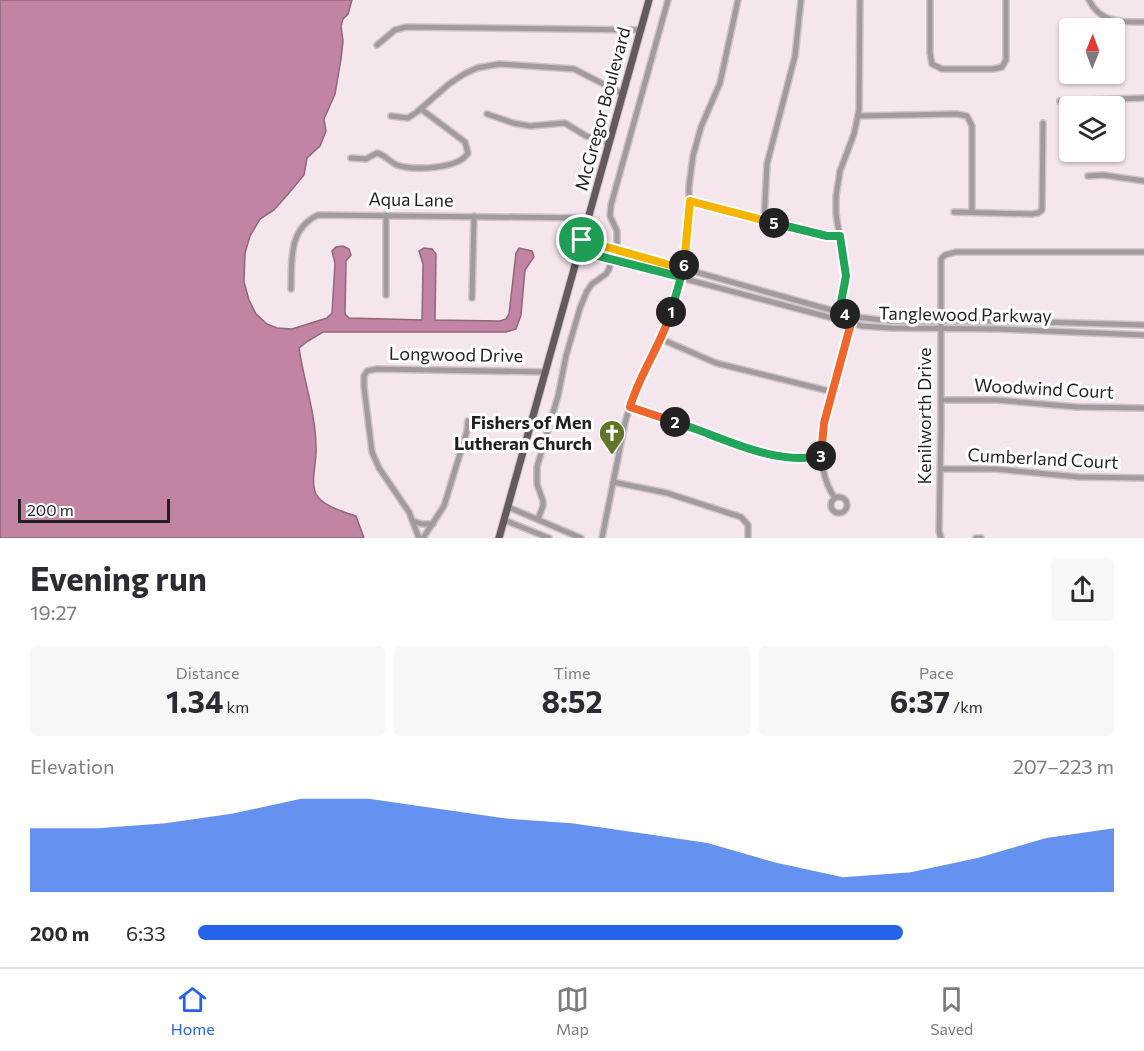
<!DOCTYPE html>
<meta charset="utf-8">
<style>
body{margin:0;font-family:Commissioner,sans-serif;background:#f7f7f7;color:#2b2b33;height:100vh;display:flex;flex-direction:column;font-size:22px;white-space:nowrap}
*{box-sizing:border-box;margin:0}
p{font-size:20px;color:#7c7c81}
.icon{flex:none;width:33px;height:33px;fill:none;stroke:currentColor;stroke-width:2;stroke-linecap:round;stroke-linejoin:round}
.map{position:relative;height:538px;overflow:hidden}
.panel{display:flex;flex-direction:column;background:#fff;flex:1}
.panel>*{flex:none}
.needle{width:39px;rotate:1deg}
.fabs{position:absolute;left:1059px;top:18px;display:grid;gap:12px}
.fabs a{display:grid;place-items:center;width:66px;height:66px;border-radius:6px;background:#fff;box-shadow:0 2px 4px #0004;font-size:30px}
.scale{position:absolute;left:18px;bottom:15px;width:152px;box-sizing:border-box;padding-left:6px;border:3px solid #231e21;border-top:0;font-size:16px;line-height:21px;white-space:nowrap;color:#231e21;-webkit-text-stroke:4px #fff;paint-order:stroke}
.pin{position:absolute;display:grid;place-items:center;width:51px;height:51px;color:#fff;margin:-26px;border:3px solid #fff;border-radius:50%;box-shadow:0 2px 6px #0007}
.km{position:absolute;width:30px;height:30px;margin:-15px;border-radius:50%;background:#222;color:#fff;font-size:16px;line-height:30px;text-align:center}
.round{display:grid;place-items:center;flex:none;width:63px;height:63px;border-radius:6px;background:#f7f7f7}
.head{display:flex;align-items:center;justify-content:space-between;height:102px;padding:0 30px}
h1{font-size:33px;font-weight:700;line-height:45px}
.figures{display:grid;grid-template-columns:repeat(3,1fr);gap:9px;height:102px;padding:6px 30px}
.figures div{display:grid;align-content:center;border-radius:6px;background:#f7f7f7;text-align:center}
.figures b{font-size:30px;font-weight:700}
.figures small{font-size:16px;font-weight:400}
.figures p{font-size:16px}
.chart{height:168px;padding:12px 30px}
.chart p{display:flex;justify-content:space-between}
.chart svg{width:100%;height:108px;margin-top:6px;fill:#2563eb;opacity:.7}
ul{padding:0 30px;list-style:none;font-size:20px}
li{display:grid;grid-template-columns:96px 72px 1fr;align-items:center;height:45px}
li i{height:15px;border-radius:8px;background:#2563eb}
.menu{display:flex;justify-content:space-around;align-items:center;height:84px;border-top:2px solid #e1e1e2;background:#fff;font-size:16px;color:#7c7c81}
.menu a{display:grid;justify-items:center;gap:3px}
.menu .on{color:#2563eb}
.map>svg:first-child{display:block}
</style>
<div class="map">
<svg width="1144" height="538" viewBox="0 0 1144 538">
<rect width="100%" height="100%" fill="#f5e6ed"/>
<path fill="#c284a3" stroke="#92657c" stroke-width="1.5" d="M0,0H352L348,14L343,19L341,26L343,41L341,59L335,94L324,119L326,131L320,146L307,158L304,175L289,193L274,210L260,219L250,236L245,253L244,282L249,300L256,314L267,324L277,328L292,329L327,318L332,313L335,263L332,251L336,247L343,246L349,249L351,255L346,261L345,314L349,318L422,320L423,264L419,251L424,248L432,249L436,254L435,320L500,321L506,319L509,314L516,253L519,248L532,251L534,257L525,270L521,315L516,329L506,332H323L308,341L299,348C304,382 316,414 316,448C317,462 310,481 316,494C322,506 344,512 356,516L364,538H0Z"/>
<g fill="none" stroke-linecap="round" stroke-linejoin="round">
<g stroke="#cfc2c8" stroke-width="8">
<g id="minor">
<path d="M930,0V53L932,64L942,69H993L1002,67L1006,60V0"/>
<path d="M1089,0C1100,23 1121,22 1144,22"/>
<path d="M377,45L395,30L406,27L640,30"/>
<path d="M1060,101L1144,98"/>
<path d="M487,114L513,123L530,126L565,123L586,136L609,143"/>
<path d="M391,116L408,118L417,112L449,84L464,74L477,68L499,64L574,69L623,94"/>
<path d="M858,116L957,114L967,116L972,126V212"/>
<path d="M351,158L366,159L377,153C385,155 390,162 397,165C413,171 459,169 468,153L465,142L421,109"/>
<path d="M1088,176L1103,175L1144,181"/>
<path d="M690,201L827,236H840"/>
<path d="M954,212L1032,214L1038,213L1042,210L1043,123"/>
<path d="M386,215V295"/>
<path d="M764,221L767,164L795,56L801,0"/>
<path d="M582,240L856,317L891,321H1003L1144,325"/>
<path d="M580,251L862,326L891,328L1000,329L1144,335"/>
<path d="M291,289C292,260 288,229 318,215L588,218"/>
<path d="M472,298L474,216"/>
<path d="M839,314L846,276L836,214V196L840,171L854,134L859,110L860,0"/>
<path d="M661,339L716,363L833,392"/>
<path d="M942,400H997L1077,407L1144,408"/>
<path d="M630,407L771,455L790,458L821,457"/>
<path d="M941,469H996L1079,477L1144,478"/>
<path d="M613,482L667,493L741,517L748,525V538"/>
<circle cx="839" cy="505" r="8"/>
<path d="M835,498C801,451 841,372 852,321"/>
<path d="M508,507L581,538"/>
<path d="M538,519L543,506V501L537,484V467L558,396L566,356L580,308L587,291L592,284L606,274L609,269L617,243V231L610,216L611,205L668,0"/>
<path d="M504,520L549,538"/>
<path d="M413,521L422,524H433"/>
<path d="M419,538L409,512L379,468L372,452L364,387V376L367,371L377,369L545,372"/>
<path d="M423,538L444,506L467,431L468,421"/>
<path d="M602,538L625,423L632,398L664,331L684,269L689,221V186L693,156L701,127L720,83L738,0"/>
<path d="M941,538L939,531L941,429V259L945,255L956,252H1144"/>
<path d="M976,538H981"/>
</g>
</g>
<g stroke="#cfc2c8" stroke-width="9">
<path id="major" d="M499,538L649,0"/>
</g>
<use href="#minor" stroke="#a19b9e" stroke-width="5"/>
<use href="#major" stroke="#645a5e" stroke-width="7"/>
</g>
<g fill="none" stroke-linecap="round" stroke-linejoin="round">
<g stroke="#fff" stroke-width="12">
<path id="split-1" d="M582,240L579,251L681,277L671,312"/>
</g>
<g stroke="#fff" stroke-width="12">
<path id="split-2" d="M671,312C661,345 640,373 630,407L675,422"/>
</g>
<g stroke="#fff" stroke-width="12">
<path id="split-3" d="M675,422C721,436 772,466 821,456"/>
</g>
<g stroke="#fff" stroke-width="12">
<path id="split-4" d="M821,456L824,423L853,316L845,314"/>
</g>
<g stroke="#fff" stroke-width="12">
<path id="split-5" d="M774,223L827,236H840L846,276L839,313L845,314"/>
</g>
<g stroke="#fff" stroke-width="12">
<path id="split-6" d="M684,265L690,201L774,223"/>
</g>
<g stroke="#fff" stroke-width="12">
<path id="split-7" d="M582,240L684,269V265"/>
</g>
<use href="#split-1" stroke="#22a559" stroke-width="8"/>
<use href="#split-2" stroke="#f0652b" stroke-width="8"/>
<use href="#split-3" stroke="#22a559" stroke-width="8"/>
<use href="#split-4" stroke="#f0652b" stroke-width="8"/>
<use href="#split-5" stroke="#22a559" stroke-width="8"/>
<use href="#split-6" stroke="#f5b400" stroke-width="8"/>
<use href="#split-7" stroke="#f5b400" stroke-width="8"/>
</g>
<defs>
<g id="church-pin" transform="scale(1.35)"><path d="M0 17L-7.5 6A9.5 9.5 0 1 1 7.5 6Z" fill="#5f7628" stroke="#fff"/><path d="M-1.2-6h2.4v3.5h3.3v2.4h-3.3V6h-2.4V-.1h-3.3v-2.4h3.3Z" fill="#fff"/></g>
</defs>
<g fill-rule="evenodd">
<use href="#church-pin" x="612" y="433"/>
</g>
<g text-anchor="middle" stroke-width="6" stroke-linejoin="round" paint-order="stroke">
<g font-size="18" fill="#231e21" stroke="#fff">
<text transform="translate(603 109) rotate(-75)" y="6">McGregor Boulevard</text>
<text transform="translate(411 200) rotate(1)" y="6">Aqua Lane</text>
<text transform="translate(965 315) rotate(1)" y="6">Tanglewood Parkway</text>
<text transform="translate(456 355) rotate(1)" y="6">Longwood Drive</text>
<text transform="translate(1044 389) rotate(3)" y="6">Woodwind Court</text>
<text transform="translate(925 416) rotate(-90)" y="6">Kenilworth Drive</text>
<text transform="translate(1043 459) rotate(3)" y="6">Cumberland Court</text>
</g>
<g font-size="18" font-weight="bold" fill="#231e21" stroke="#fff" text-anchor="end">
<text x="592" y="429">Fishers of Men<tspan x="592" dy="21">Lutheran Church</tspan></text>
</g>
</g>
</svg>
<div class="fabs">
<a><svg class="needle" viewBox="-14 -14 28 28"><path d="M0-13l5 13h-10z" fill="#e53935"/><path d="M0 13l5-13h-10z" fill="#7c7c81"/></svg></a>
<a><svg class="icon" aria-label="layers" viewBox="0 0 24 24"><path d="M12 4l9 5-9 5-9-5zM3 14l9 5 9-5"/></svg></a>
</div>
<div class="scale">200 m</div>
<div class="pin" style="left:582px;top:240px;background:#1e9e55"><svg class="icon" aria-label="arrive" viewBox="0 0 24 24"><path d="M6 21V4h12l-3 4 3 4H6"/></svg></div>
<b class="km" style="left:671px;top:312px">1</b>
<b class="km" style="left:675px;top:422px">2</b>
<b class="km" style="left:821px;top:456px">3</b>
<b class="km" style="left:845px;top:314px">4</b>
<b class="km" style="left:774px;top:223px">5</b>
<b class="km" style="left:684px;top:265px">6</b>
</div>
<section class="panel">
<div class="head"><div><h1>Evening run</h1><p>19:27</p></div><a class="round"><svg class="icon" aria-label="share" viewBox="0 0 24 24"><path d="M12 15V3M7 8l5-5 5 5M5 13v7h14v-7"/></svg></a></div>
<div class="figures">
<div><p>Distance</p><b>1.34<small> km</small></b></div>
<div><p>Time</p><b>8:52</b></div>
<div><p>Pace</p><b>6:37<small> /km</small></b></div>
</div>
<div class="chart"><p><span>Elevation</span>207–223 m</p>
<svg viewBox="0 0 160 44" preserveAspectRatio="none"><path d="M0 44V18L10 18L20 16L30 12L40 6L50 6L60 10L70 14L80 16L90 20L100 24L110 32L120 38L130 36L140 30L150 22L160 18V44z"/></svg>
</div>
<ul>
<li><b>200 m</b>6:33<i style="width:77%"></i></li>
</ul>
</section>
<nav class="menu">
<a class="on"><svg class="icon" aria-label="home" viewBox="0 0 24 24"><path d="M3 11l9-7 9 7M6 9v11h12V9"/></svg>Home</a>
<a><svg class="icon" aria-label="map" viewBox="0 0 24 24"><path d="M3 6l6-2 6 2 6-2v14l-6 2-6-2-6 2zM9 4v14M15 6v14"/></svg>Map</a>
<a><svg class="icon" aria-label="saved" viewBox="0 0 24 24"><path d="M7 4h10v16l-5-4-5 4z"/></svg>Saved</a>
</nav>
